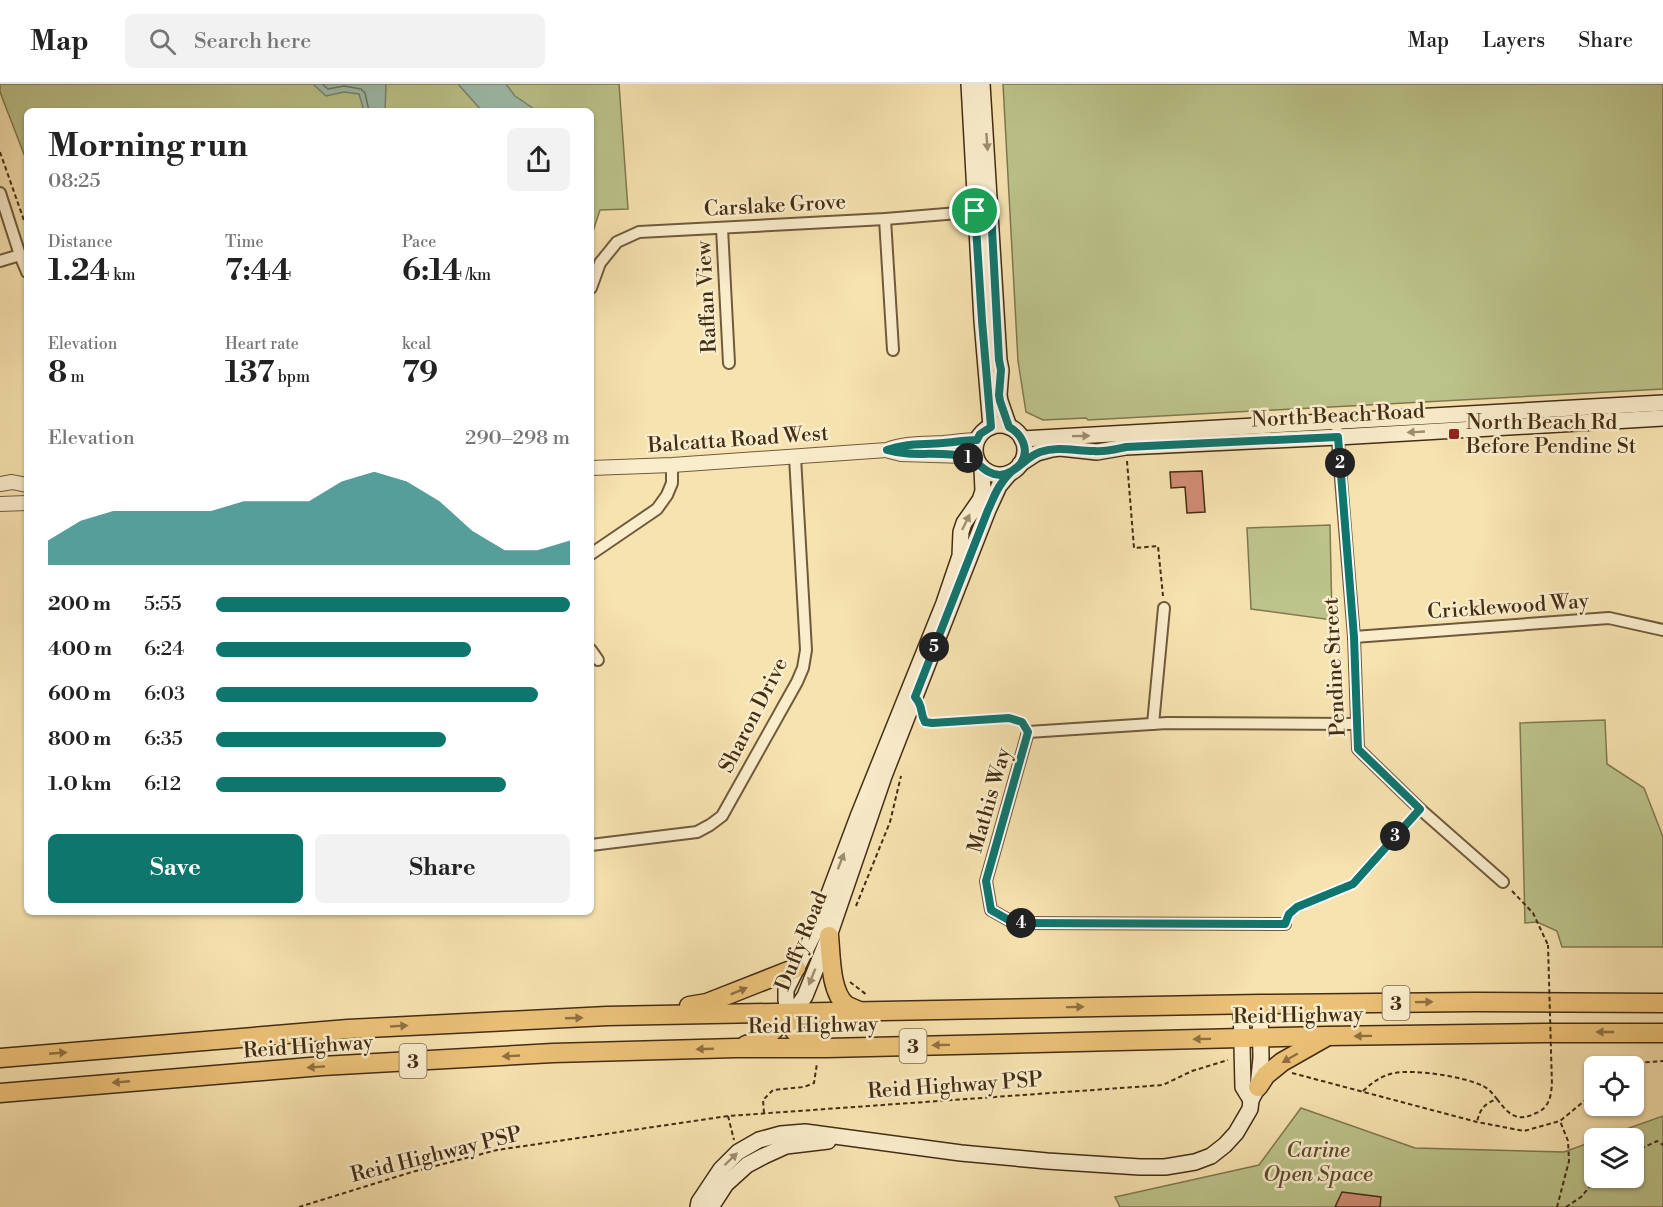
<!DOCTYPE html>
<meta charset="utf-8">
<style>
body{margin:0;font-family:"Libre Bodoni",serif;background:#f2f2f2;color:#222;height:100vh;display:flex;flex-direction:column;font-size:22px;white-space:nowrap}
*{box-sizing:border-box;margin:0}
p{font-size:20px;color:#767676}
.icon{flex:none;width:33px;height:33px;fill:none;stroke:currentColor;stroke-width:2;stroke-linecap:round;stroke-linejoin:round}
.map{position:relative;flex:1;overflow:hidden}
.details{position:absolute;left:24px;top:24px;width:570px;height:807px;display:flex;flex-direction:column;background:#fff;border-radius:9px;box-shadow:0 2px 4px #0004}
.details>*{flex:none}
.buttons{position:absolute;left:1584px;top:972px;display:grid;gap:12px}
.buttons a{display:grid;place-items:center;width:60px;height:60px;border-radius:9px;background:#fff;box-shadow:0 2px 4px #0004;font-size:30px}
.pin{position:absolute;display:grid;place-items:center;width:51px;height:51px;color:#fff;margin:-26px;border:3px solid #fff;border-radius:50%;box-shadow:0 2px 6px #0007}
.km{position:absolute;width:30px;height:30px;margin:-15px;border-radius:50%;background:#222;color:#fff;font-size:16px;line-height:30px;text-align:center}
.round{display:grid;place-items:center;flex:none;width:63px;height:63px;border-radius:9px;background:#f2f2f2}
.summary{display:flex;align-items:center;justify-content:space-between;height:102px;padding:0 24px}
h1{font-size:33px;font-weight:800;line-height:45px}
.stats{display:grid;grid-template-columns:repeat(3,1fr);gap:9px;height:102px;padding:6px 24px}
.stats div{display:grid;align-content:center}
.stats b{font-size:30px;font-weight:800}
.stats small{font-size:16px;font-weight:400}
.stats p{font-size:16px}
.chart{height:168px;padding:12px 24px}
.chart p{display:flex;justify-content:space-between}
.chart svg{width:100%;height:108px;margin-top:6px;fill:#0f766e;opacity:.7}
.cta{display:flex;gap:12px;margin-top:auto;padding:12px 24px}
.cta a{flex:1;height:69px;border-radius:9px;background:#0f766e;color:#fff;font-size:24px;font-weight:800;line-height:69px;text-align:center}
.cta a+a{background:#f2f2f2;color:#222}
ul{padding:0 24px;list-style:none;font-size:20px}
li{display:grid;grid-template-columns:96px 72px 1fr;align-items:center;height:45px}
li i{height:15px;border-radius:8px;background:#0f766e}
header{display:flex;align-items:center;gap:36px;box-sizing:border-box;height:84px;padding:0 30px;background:#fff;border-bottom:2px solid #e0e0e0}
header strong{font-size:28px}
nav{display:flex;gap:33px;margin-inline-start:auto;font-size:21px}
.search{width:420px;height:54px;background:#f2f2f2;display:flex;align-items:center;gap:15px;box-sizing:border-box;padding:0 21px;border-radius:9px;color:#767676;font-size:22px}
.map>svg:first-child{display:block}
</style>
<header>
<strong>Map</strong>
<div class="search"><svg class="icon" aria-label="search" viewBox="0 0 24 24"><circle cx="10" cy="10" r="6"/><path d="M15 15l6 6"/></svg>Search here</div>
<nav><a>Map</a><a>Layers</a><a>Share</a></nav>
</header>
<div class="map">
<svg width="1663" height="1123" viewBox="0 0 1663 1123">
<rect width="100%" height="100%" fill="#f7e3b0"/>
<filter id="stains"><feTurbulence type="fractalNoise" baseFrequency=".00333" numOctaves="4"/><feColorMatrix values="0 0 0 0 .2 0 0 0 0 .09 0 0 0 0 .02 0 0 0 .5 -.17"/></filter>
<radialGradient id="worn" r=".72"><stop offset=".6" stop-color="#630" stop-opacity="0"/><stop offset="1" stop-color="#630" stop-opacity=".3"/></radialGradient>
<g fill="#bcc48b" stroke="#807850" stroke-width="1.5">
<path d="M0,0H619L628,125L600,126L591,153V27H27V78L0,8Z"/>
<path d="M1003,0H1663V305L1088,336L1086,334L1043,336L1026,328L1018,277Z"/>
<path d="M1330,441L1332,536L1251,525L1247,444Z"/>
<path d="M1605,636L1607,680L1644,704L1663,753V863H1562L1557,847L1537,838L1525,839L1520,639Z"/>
<path d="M1301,1024L1415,1064L1564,1068L1594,1057V1094H1634V1054H1601L1663,1032V1123H1120L1115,1113L1259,1081Z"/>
</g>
<g fill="#9dbead" stroke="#798470" stroke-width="1.5">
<path d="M315,0H386L385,27H364L359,10L344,8L326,12L314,1Z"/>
<path d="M458,0H506L515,12L537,27H482Z"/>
</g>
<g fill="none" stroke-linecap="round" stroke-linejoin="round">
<path stroke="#707661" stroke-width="1.5" d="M322,0L328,5L344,2L361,5L365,9L369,27"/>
</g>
<g fill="#d28d76" stroke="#432d15" stroke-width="1.5">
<path d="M1202,387L1205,428L1187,429L1185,403L1171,404L1170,388Z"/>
<path d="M1342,1108L1381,1113L1380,1123H1335Z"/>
</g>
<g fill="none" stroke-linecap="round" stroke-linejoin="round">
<g stroke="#705a3c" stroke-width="14">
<g id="minor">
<path d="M0,109L20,171L27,188"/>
<path d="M885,135L893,266"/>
<path d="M722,144L729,279"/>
<path d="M0,177L20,171"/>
<path d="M591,204L600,179L617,158L639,148L885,135L983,127"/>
<path d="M1337,347L1354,553L1358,665L1420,725L1503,798"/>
<path d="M591,470L657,425L667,411L672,399V381"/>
<path d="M1354,553L1609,534L1663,546"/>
<path d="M591,566L598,576"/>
<path d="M1153,640L1164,524"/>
<path d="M591,761L697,748L710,741L722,732L797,598L803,584L806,566L795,373"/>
<path d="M1285,840L1014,839L991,826L986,797L1028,648L1167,639L1357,640"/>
</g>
</g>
<g stroke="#705a3c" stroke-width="16">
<g id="tertiary">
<path d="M889,367L901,370L964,372L978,378"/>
<path d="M591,384L672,381L887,366C905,359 924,360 943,359C955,358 965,356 977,356"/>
<path d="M0,400L12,398L27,401"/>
<path d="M0,420L27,419"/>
</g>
</g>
<g stroke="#432d15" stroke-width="18">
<g id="secondary">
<path d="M969,0L982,237L991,343"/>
<path d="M982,0L999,276L1001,286L999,311L1000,317L1009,343"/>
<circle cx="1000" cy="366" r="25"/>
<path d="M1022,355L1663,319"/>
<path d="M1020,380L1037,369L1052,365L1060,364L1097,368L1126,363L1338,353L1663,334"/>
<path d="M982,384L983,407L980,416L964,439L961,448L960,472L944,519L859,730L815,847L786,906V916L789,929L798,922L805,912L829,852L884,692L988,426L999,402L1010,389"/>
<path d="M1241,920L1243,1003L1251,1016"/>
<path d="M698,1123L699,1118L721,1085L738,1068L759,1056L781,1050L805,1048L961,1069L1047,1077L1140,1083H1165L1195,1078L1211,1072L1225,1061L1236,1049L1250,1025L1251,1016L1258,1003L1261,974L1260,920"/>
<path d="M711,1123L726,1100L747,1081L764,1072L786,1062L828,1057"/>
</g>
</g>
<g stroke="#432d15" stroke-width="21">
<g id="trunk">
<path d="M829,852C831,871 830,908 846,921C849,923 855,925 859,927"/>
<path d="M689,922L707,919L796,884"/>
<path d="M789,929C789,951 802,953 820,961"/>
<path d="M746,961C766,956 777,944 789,929"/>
<path d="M0,974L348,945L607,932L1260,920L1475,918L1663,919"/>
<path d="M1258,1003L1266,991L1282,978L1326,953"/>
<path d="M0,1009L322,982L553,969L736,964H827L1327,952L1544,949H1663"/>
</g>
</g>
<g stroke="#432d15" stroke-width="2" stroke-dasharray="4.5 3" stroke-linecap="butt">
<path d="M0,68L27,145"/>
<path d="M1127,377L1134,464L1158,462L1163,512"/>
<path d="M923,634L925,638L932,639L1009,634L1022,638"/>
<path d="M1512,807L1533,829L1548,861"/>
<path d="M856,822L890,738L901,692"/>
<path d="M1290,829L1297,823L1353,800L1412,734"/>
<path d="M850,898L867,911"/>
<path d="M1631,982L1637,979L1663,977"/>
<path d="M1292,989L1477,1038L1524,1047L1560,1037L1594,1009"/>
<path d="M1363,1007C1373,998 1382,991 1395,989C1415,985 1466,993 1483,1002C1489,1005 1493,1010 1497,1015C1484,1020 1480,1025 1477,1038"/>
<path d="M764,1029L763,1016L773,1006L804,1003L814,999L817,979"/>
<path d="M728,1032L734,1056"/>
<path d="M1634,1068L1657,1057L1663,1061"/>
<path d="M299,1123L412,1088L497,1066L728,1032L1163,1001L1192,987L1228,976"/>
<path d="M1557,1123L1569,1077L1568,1057L1560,1037"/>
<path d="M1566,1123L1581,1113L1597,1094"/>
</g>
<use href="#minor" stroke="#faedcc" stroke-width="10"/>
<use href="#tertiary" stroke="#faedcc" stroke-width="14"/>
<use href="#secondary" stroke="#faedcc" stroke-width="15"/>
<use href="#trunk" stroke="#ecc278" stroke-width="18"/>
<path stroke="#432d15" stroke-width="2" stroke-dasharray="4.5 3" stroke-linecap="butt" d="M1497,1015C1508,1030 1517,1039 1536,1029C1542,1027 1547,1022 1549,1016C1551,1012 1551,1006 1552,1002L1548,861"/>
</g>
<defs><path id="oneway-solid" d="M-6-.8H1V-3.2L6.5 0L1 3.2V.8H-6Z" transform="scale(1.5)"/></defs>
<g fill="#9e8d70">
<use href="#oneway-solid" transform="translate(987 58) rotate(86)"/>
<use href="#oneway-solid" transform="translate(1416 348) rotate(177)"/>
<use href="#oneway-solid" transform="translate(1081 352) rotate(-1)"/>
<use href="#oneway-solid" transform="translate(966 438) rotate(-64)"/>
<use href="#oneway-solid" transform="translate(841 777) rotate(-69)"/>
<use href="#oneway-solid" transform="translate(812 893) rotate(112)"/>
<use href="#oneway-solid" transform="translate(731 1075) rotate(-44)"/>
</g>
<g fill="#8f7042">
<use href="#oneway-solid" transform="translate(739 907) rotate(-22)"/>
<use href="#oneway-solid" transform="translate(1424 918) rotate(-1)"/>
<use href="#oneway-solid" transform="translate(1075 923) rotate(-1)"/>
<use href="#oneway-solid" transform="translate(574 934) rotate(-2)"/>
<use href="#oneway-solid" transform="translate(399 942) rotate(-3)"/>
<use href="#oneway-solid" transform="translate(1605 948) rotate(180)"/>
<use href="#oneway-solid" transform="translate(1363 952) rotate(179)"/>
<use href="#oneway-solid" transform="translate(1202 955) rotate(179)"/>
<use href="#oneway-solid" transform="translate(941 961) rotate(179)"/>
<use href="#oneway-solid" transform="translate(705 965) rotate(178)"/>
<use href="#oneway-solid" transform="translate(58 969) rotate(-5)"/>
<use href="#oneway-solid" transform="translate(511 972) rotate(177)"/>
<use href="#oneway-solid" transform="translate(1290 974) rotate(150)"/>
<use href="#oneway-solid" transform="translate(316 983) rotate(176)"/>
<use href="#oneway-solid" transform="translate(121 998) rotate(175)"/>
</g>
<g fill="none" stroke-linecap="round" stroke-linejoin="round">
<g stroke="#fff" stroke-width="12">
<path id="route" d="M975,127L982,237L991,343L980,350L977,356C965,356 955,358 943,359C924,361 905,359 887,366C914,374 940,366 965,373C978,376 985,391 1000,391C1016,390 1025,373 1040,368C1058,362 1075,367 1094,367C1105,368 1116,365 1126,363L1338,353L1354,553L1358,665L1420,725L1353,800L1297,823L1289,830L1285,840L1014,839L991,826L986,797L1028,648L1022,638L1009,634L932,639L925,638C919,627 924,623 915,613L988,426C992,418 995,408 1001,400C1003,397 1007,392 1010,389C1013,385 1018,384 1021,379C1030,366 1022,350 1009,343L1000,317L999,311L1001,286L999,276L991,126L975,127"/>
</g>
<use href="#route" stroke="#0f766e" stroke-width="8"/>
</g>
<rect fill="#8f2418" stroke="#faedcc" stroke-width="2" x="1448" y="344" width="12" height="12" rx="3"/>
<g text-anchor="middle" stroke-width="5" stroke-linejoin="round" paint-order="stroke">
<g fill="#faedcc" stroke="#7a674c" stroke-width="1.5">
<rect x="1382.5" y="902" width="27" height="34" rx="4.5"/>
<rect x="899.5" y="945" width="27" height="34" rx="4.5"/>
<rect x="399.5" y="960" width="27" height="34" rx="4.5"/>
</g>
<g font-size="20" font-weight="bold" fill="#432d15">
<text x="1396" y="926">3</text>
<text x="913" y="969">3</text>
<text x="413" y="984">3</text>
</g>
<g font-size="21" fill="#432d15" stroke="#faedcc">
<text transform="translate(775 121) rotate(-3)" y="7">Carslake Grove</text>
<text transform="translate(706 213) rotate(-93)" y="7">Raffan View</text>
<text transform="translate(1338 331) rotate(-3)" y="7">North Beach Road</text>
<text transform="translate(738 355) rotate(-4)" y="7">Balcatta Road West</text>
<text transform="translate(1508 522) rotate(-4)" y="7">Cricklewood Way</text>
<text transform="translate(1334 583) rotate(-93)" y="7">Pendine Street</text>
<text transform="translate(753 631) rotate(-63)" y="7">Sharon Drive</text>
<text transform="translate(989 716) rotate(-74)" y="7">Mathis Way</text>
<text transform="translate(801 857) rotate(-68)" y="7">Duffy Road</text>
<text transform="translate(1298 931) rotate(-1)" y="7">Reid Highway</text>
<text transform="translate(813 941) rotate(-1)" y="7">Reid Highway</text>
<text transform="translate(308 962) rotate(-4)" y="7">Reid Highway</text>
<text transform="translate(955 1001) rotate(-4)" y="7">Reid Highway PSP</text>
<text transform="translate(436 1070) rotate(-14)" y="7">Reid Highway PSP</text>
</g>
<g font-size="21" fill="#432d15" stroke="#faedcc" text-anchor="start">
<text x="1466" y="345">North Beach Rd<tspan x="1466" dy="24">Before Pendine St</tspan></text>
</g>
<g font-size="21" font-style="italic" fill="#5b4b2d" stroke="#faedcc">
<text x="1318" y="1073">Carine<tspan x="1318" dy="24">Open Space</tspan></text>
</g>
</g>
<rect width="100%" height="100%" filter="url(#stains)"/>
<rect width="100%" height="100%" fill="url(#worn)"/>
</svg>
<div class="buttons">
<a><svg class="icon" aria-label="locate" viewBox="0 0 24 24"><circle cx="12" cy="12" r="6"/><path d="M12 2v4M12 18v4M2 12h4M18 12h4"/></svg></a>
<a><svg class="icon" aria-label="layers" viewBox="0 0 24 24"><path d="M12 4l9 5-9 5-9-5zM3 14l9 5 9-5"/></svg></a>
</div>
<div class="pin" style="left:975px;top:127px;background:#1e9e55"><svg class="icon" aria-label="arrive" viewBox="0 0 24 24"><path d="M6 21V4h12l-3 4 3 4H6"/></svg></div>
<b class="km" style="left:968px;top:374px">1</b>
<b class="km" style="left:1340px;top:379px">2</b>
<b class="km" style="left:1395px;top:752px">3</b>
<b class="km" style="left:1021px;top:839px">4</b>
<b class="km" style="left:934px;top:563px">5</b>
<section class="details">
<div class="summary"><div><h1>Morning run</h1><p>08:25</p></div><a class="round"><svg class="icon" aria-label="share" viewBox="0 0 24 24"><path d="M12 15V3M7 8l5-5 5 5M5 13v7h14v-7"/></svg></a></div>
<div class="stats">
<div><p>Distance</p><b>1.24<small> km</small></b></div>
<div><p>Time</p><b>7:44</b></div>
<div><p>Pace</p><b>6:14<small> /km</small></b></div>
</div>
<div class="stats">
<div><p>Elevation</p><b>8<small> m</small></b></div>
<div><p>Heart rate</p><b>137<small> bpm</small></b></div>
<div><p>kcal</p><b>79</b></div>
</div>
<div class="chart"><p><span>Elevation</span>290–298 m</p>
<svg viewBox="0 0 160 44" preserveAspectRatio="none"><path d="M0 44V34L10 26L20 22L30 22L40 22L50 22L60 18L70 18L80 18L90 10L100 6L110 10L120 18L130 30L140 38L150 38L160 34V44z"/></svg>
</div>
<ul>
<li><b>200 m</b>5:55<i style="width:100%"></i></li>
<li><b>400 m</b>6:24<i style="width:72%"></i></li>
<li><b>600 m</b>6:03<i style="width:91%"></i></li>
<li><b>800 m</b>6:35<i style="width:65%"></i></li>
<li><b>1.0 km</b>6:12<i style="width:82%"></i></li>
</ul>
<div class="cta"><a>Save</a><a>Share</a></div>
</section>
</div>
